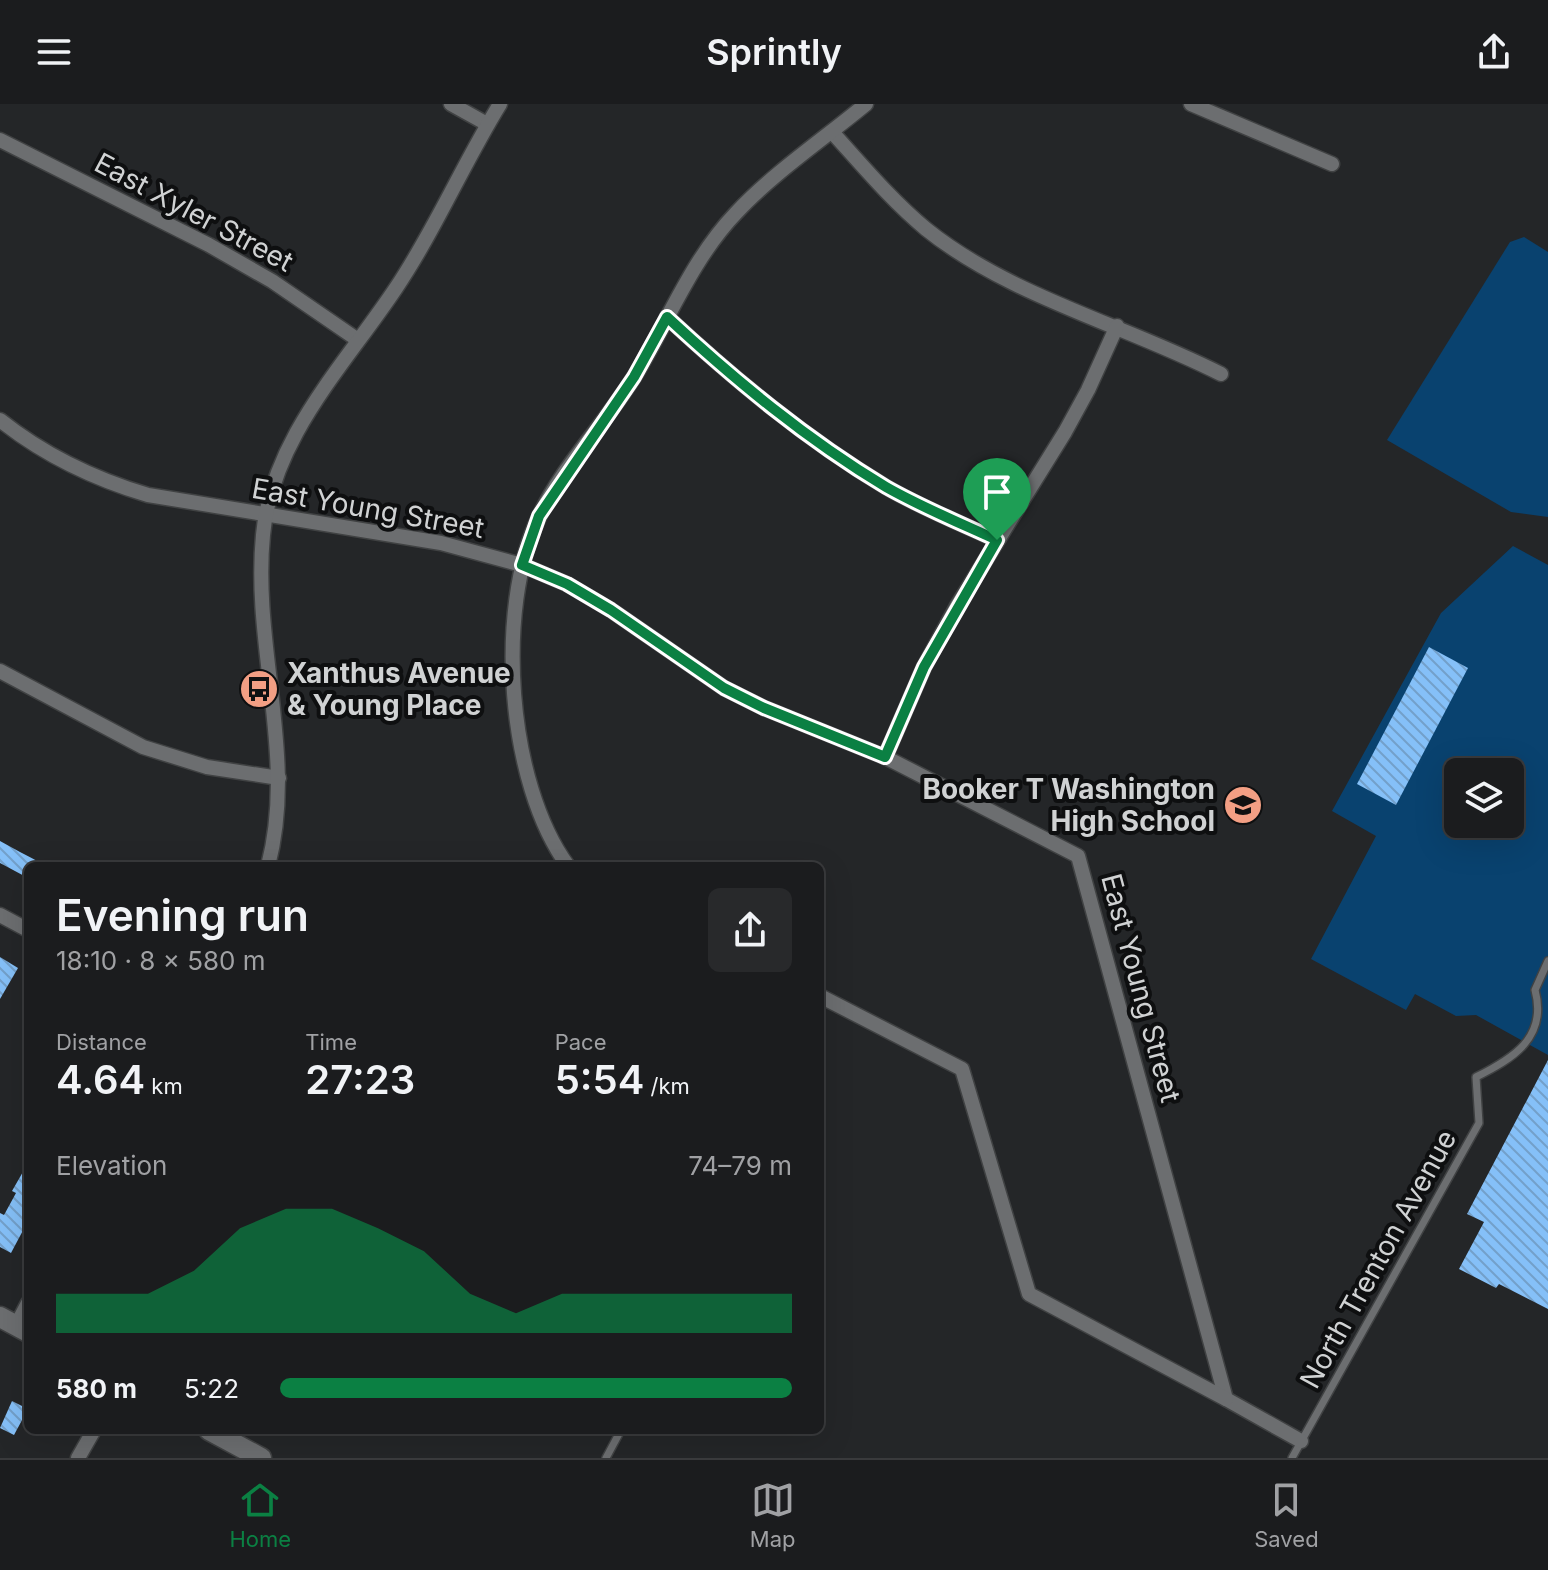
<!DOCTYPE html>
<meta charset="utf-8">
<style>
body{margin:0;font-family:Inter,sans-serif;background:#28292b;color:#f1f3f6;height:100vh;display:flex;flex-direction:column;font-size:30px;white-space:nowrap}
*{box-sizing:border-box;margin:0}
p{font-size:26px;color:#a0a1a4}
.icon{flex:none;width:44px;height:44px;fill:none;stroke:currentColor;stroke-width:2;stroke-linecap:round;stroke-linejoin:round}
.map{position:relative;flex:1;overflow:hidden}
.drawer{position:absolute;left:24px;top:758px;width:800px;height:572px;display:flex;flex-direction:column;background:#1b1c1e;border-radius:12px;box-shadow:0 8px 32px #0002,0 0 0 2px #393a3c}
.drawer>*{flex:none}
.controls{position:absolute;left:1444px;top:654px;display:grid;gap:16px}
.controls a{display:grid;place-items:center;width:80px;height:80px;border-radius:12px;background:#1b1c1e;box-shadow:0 8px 32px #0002,0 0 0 2px #393a3c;font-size:40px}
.pin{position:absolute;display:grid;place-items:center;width:68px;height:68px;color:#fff;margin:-82px -34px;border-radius:50% 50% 50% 0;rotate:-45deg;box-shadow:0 0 8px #0007}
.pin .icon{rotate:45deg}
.round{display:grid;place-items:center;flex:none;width:84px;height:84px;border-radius:12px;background:#28292b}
.head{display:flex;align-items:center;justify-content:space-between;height:136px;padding:0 32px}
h1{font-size:44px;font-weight:600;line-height:60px}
.metrics{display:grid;grid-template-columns:repeat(3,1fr);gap:12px;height:136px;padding:8px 32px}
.metrics div{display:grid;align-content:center}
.metrics b{font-size:40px;font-weight:600}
.metrics small{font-size:22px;font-weight:400}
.metrics p{font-size:22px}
.chart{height:224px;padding:16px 32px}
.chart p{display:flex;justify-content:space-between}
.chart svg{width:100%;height:144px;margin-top:8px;fill:#0b8043;opacity:.7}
ul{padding:0 32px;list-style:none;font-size:26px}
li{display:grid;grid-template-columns:128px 96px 1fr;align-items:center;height:60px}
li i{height:20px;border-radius:10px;background:#0b8043}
header{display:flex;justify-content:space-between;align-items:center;height:104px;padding:0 32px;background:#1b1c1e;font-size:36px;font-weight:600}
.tab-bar{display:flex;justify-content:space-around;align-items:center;height:112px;border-top:2px solid #393a3c;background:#1b1c1e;font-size:22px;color:#a0a1a4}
.tab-bar a{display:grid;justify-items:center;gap:4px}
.tab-bar .current{color:#0b8043}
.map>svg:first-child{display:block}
</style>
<header><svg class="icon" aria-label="menu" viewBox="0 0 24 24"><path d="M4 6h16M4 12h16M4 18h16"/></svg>Sprintly<svg class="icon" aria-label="share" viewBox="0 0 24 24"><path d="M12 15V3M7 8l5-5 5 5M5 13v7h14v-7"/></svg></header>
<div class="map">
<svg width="1548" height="1354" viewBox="0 0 1548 1354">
<defs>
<pattern id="building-back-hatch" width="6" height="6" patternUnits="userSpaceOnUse" patternTransform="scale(2)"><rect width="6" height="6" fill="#85c0f8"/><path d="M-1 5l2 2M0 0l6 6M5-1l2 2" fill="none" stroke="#73a0ca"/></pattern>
</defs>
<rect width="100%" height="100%" fill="#242628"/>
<g fill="#09426f" fill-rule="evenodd">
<path d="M1524,133L1548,148V413L1511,408L1387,336L1510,138Z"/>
<path d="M1513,442L1548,461V951L1476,911L1456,912L1415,890L1406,906L1311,855L1376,732L1332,707L1441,509ZM1458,668H1510V720H1458Z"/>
</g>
<g fill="url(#building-back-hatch)">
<path d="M1429,543L1468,564L1396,701L1357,680Z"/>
<path d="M0,737L20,748L47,762H28V774L0,759Z"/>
<path d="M0,853L18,864L0,895Z"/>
<path d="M1548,956V1205L1499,1180L1496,1184L1459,1165L1484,1118L1467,1110Z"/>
<path d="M28,1059V1117L11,1149L0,1143V1109L4,1111L16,1089L12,1087Z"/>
<path d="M12,1297L28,1305L14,1331L0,1324Z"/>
</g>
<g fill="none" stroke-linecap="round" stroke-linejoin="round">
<g stroke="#404243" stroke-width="10">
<g id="service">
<path d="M606,1354L621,1326"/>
<path d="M1292,1354L1479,1019L1476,973C1512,955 1548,934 1535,886L1548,857"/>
</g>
</g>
<g stroke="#404243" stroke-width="17">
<g id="minor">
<path d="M451,0L487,20"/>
<path d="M1191,0L1332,60"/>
<path d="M832,28C862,61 891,96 926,125C1009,192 1125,221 1221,270"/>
<path d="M0,36L209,141L272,177L358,236"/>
<path d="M667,213C735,276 806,335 886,383C920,403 960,419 997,436"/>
<path d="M0,316C44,351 94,375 148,391L441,439L522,461L567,480L611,506L724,584L764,604L885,653L1078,752L1226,1295L1301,1337"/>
<path d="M0,567L143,643L207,663L279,674"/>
<path d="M885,653L924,563L957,502L1065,328L1088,286L1117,222"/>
<path d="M268,762C297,653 252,542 263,431C272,334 344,262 396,184C435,126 463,60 500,0"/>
<path d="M568,762C507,679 495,505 539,413C562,362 605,320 634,273C668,218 691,156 736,109C772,70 825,34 866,0"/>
<path d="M0,811L28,826"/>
<path d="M820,892L962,965L1029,1190L1226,1295"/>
<path d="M16,1222L28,1199"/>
<path d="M78,1354L94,1326"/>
</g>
</g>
<g stroke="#404243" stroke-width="23">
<g id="secondary">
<path d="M0,1213L28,1228"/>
<path d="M209,1326L261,1354"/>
</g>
</g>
<use href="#service" stroke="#6c6e70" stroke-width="7"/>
<use href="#minor" stroke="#6c6e70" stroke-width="14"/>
<use href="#secondary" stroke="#6c6e70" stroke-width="20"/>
</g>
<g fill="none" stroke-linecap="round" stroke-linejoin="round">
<g stroke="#fff" stroke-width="16">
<path id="route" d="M667,213C735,276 806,335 886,383C921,403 960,419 997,436L924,563L885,653L764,604L724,584L611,506L567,480L522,461L539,412L634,273Z"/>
</g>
<use href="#route" stroke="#0b8043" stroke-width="10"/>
</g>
<defs>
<g id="bus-disc" transform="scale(2)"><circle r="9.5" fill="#f39f84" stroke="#0e0f10"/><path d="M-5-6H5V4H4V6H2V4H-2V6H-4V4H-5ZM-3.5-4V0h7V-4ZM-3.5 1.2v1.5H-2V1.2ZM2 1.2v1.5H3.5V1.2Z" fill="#111"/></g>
<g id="school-disc" transform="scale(2)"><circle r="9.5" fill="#f39f84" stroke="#0e0f10"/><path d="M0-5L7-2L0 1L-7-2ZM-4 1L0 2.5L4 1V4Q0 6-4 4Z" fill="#111"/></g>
</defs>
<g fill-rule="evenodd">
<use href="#bus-disc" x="259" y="585"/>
<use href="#school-disc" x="1243" y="701"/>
</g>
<g text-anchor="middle" stroke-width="8" stroke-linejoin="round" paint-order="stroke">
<g font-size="28" fill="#d0d2d3" stroke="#0e0f10">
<text transform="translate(194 108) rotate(28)" y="10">East Xyler Street</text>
<text transform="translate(368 404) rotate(10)" y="10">East Young Street</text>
<text transform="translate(1141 884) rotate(75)" y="10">East Young Street</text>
<text transform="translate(1378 1155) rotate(-61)" y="10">North Trenton Avenue</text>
</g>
<g font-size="28" font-weight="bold" fill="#d0d2d3" stroke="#0e0f10" text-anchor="start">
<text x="287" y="579">Xanthus Avenue<tspan x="287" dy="32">&amp; Young Place</tspan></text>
<text x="1215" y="695" text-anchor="end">Booker T Washington<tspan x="1215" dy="32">High School</tspan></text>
</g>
</g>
</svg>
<div class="controls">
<a><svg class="icon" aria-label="layers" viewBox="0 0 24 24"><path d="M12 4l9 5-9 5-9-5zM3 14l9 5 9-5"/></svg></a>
</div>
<div class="pin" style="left:997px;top:436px;background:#1e9e55"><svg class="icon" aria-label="arrive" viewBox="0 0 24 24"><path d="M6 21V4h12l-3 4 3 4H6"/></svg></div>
<section class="drawer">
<div class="head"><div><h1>Evening run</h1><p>18:10 · 8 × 580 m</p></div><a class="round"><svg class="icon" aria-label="share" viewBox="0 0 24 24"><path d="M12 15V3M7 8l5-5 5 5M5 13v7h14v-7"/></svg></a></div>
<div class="metrics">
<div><p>Distance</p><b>4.64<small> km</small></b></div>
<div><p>Time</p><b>27:23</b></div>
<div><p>Pace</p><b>5:54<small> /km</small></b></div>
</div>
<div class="chart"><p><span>Elevation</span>74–79 m</p>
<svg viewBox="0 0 160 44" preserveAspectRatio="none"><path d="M0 44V32L10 32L20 32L30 25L40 12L50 6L60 6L70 12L80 19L90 32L100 38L110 32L120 32L130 32L140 32L150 32L160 32V44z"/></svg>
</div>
<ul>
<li><b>580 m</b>5:22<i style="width:100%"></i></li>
</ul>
</section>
</div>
<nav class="tab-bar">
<a class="current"><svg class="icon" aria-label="home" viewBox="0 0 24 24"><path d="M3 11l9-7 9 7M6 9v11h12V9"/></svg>Home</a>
<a><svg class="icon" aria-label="map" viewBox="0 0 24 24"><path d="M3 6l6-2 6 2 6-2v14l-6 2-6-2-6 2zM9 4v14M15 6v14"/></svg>Map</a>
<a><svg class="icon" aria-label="saved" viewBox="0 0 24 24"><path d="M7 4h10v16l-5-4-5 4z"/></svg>Saved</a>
</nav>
